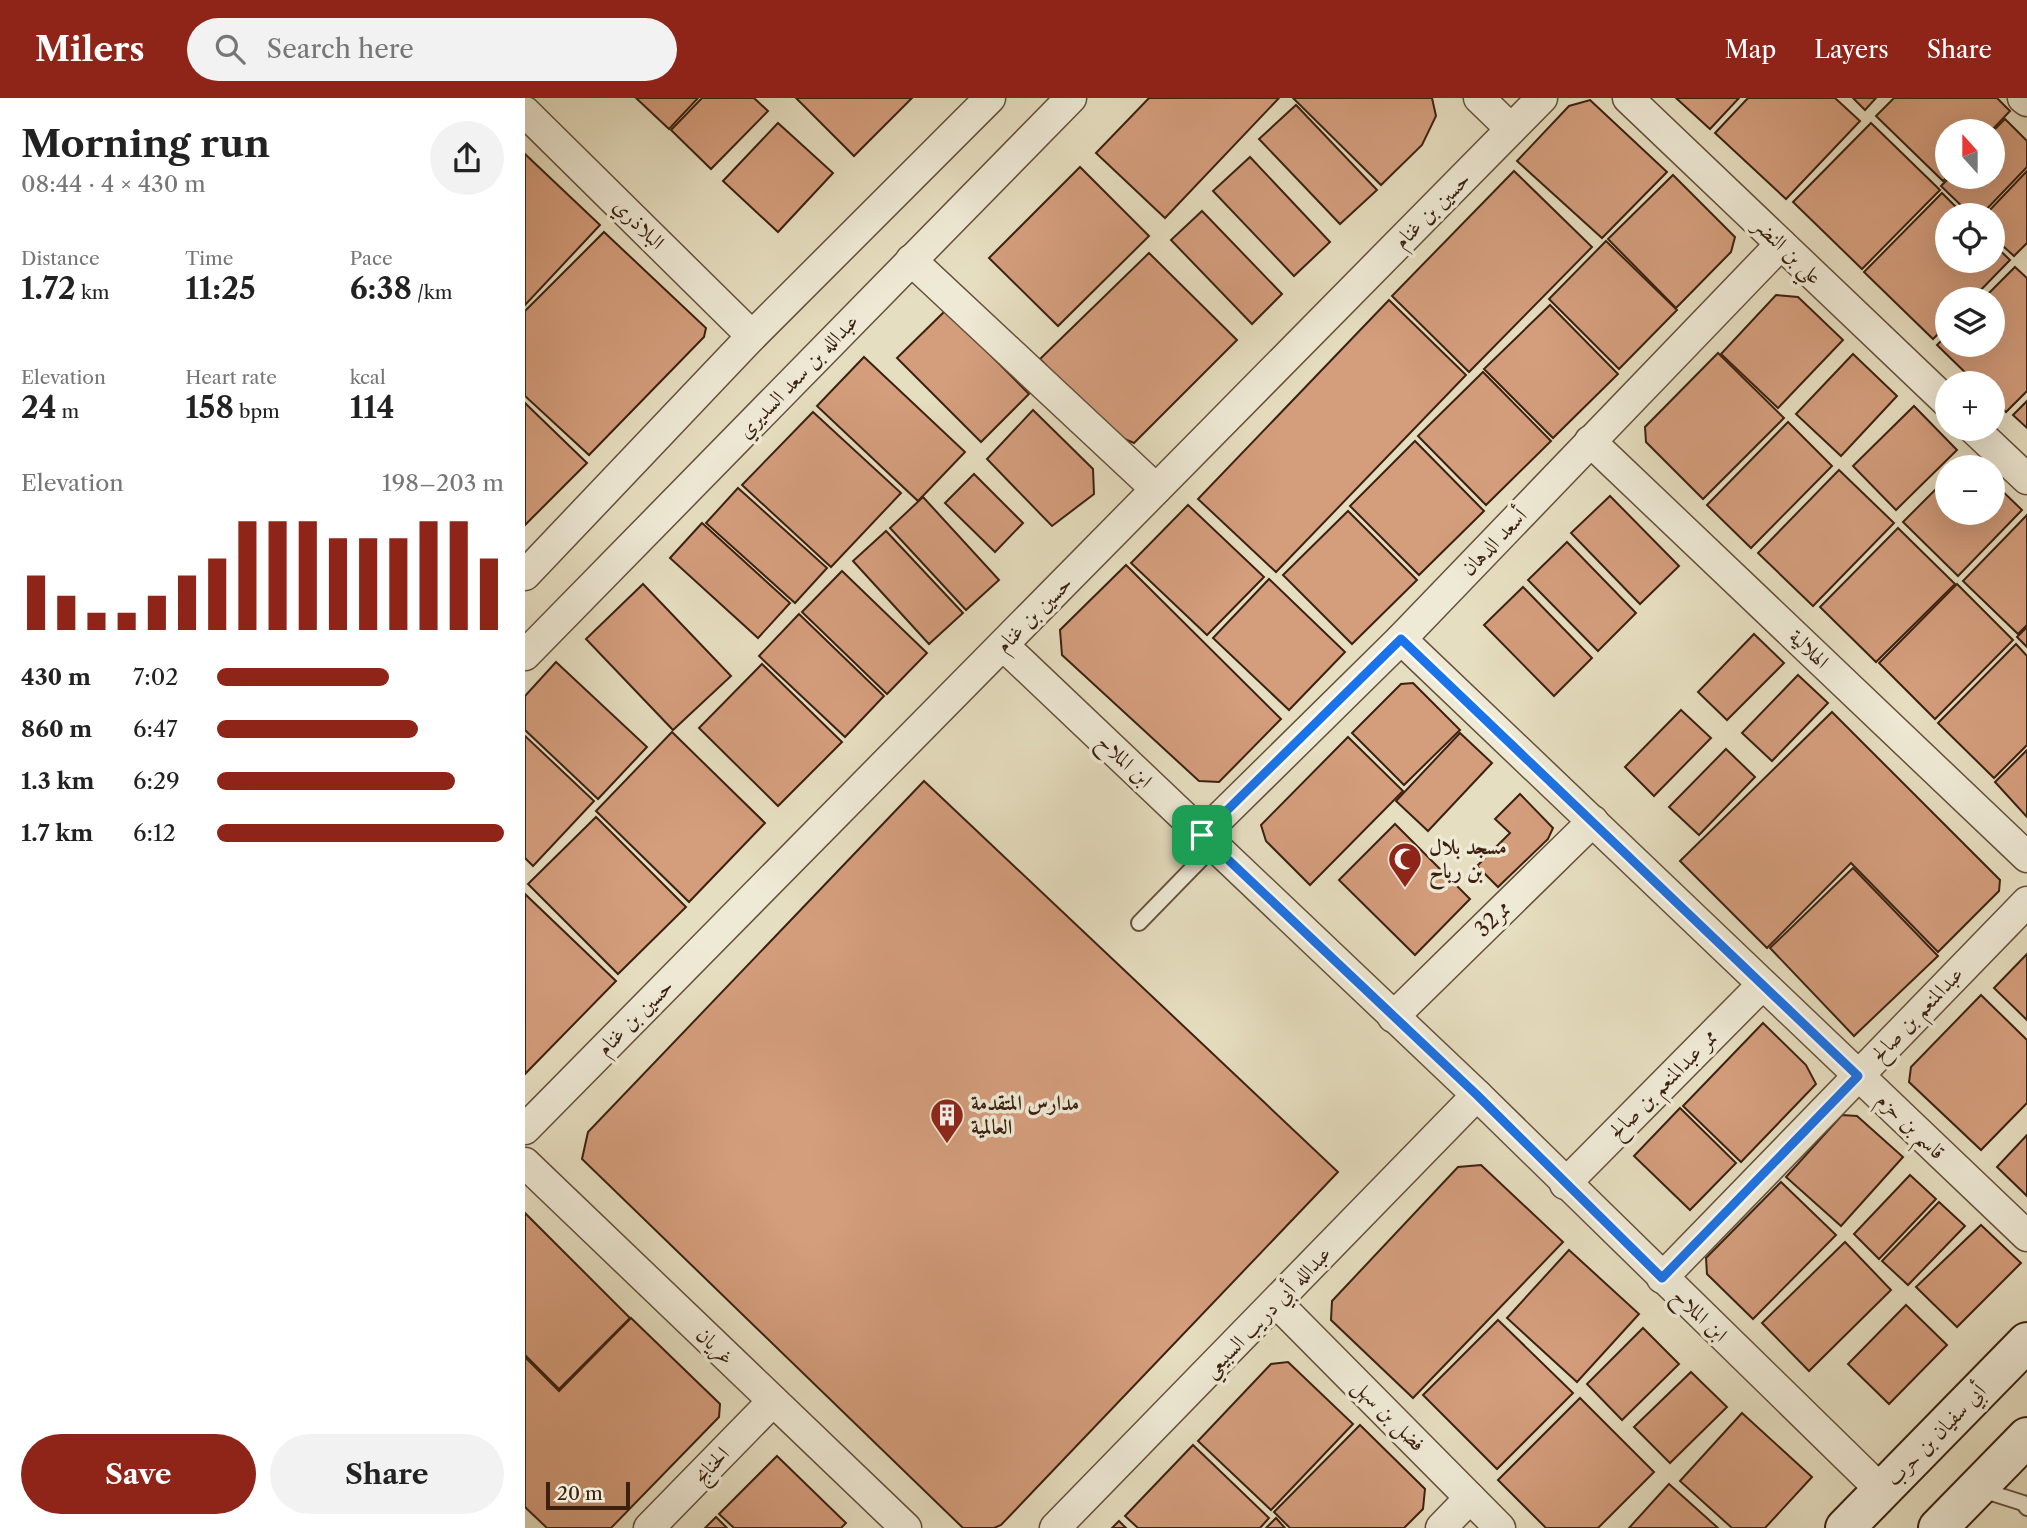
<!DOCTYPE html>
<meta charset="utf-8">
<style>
body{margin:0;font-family:"Libre Caslon Text",Amiri,serif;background:#f2f2f2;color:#222;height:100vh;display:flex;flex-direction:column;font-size:26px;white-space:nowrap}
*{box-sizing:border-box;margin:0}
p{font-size:23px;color:#767676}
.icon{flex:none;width:38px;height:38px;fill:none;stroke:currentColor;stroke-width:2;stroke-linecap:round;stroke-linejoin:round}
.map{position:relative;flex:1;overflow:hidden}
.details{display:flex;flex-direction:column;background:#fff;width:525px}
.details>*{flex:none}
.needle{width:46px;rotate:339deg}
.tools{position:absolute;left:1410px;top:21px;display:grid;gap:14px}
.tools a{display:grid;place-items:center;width:70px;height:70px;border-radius:50%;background:#fff;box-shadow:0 7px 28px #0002;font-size:35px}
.scale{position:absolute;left:21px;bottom:18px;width:84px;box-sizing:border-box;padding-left:7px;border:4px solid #3c2110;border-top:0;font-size:19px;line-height:24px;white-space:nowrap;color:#3c2110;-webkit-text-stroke:5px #efead6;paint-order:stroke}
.pin{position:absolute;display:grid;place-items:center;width:60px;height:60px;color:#fff;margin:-30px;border-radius:14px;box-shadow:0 4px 10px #0006}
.round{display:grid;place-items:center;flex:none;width:74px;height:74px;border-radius:37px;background:#f2f2f2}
.summary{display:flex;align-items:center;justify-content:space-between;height:119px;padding:0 21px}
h1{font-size:38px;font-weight:800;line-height:52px}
.stats{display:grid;grid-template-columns:repeat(3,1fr);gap:10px;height:119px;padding:7px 21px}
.stats div{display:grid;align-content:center}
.stats b{font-size:30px;font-weight:800}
.stats small{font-size:19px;font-weight:400}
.stats p{font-size:19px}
.chart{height:196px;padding:14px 21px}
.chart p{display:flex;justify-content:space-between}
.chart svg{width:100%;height:126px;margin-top:7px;stroke:#8f2418;stroke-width:6}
.primary-button{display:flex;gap:14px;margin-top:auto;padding:14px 21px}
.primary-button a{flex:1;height:80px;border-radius:42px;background:#8f2418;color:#fff;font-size:28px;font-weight:800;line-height:80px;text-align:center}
.primary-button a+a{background:#f2f2f2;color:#222}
ul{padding:0 21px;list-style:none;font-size:23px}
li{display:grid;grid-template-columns:112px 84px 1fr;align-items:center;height:52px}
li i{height:18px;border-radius:9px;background:#8f2418}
header{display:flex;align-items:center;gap:42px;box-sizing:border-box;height:98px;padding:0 35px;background:#8f2418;color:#fff}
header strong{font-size:33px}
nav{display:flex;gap:38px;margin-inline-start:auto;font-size:24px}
.search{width:490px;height:63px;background:#f2f2f2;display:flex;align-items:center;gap:18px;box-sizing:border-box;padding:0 24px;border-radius:38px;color:#767676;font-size:26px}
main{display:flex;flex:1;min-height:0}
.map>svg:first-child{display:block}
</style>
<header>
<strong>Milers</strong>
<div class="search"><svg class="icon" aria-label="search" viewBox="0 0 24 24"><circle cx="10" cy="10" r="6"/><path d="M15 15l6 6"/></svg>Search here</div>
<nav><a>Map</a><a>Layers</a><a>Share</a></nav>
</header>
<main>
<section class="details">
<div class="summary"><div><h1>Morning run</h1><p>08:44 · 4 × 430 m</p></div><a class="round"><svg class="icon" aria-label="share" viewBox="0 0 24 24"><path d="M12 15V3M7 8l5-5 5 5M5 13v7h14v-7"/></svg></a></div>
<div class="stats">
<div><p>Distance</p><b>1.72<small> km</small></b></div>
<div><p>Time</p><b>11:25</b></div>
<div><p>Pace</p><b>6:38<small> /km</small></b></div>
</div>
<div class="stats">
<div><p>Elevation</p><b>24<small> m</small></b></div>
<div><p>Heart rate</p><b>158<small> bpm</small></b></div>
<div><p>kcal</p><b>114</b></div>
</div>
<div class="chart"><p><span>Elevation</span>198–203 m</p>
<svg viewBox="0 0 160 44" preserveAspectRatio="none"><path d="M5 44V25M15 44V32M25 44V38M35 44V38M45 44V32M55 44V25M65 44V19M75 44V6M85 44V6M95 44V6M105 44V12M115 44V12M125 44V12M135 44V6M145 44V6M155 44V19"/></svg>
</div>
<ul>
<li><b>430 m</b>7:02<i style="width:60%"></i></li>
<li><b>860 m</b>6:47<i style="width:70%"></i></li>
<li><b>1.3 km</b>6:29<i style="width:83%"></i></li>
<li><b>1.7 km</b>6:12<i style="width:100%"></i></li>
</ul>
<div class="primary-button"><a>Save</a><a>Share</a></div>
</section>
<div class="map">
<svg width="1502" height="1430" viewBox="0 0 1502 1430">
<rect width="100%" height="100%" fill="#e6dec0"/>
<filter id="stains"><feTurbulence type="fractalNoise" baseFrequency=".00286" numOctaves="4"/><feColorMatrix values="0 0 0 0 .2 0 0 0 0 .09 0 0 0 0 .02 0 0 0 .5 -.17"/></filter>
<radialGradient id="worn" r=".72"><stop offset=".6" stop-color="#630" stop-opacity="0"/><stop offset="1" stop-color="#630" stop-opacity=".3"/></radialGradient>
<g fill="#d49d7c" stroke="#3c2110" stroke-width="2">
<path d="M111,0H173L144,31Z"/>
<path d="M177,0H229L243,13L186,71L146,32Z"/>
<path d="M271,0H387L329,58Z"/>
<path d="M624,0H754L640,120L571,55Z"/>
<path d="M768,0H907L911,18L897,47L856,87Z"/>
<path d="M1151,0H1214L1185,31Z"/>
<path d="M1223,0H1310L1335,23L1261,101L1190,35Z"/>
<path d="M1328,0H1351L1340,12Z"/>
<path d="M1369,0H1472L1485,13L1466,33H1423V78L1418,83L1351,18Z"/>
<path d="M1065,2L1142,74L1077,140L992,63L1044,8Z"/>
<path d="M771,7L852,92L815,126L734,41Z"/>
<path d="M1480,21L1502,43V69L1456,117H1446L1416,88L1425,79H1468V33Z"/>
<path d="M253,25L308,75L253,134L198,83Z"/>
<path d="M1346,25L1415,92L1337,171L1268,104Z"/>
<path d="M0,56L75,127L0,207Z"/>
<path d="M725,59L805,144L769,178L688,93Z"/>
<path d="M555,69L624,138L533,228L464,160Z"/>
<path d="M989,73L1067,149L944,274L867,198Z"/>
<path d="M1502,73V145L1489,158L1468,139V117H1460Z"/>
<path d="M1148,77L1210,139L1206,154L1151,210L1083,141Z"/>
<path d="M1417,95L1439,117H1423V163H1468V146L1485,162L1447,201H1423V226L1408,241L1339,174Z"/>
<path d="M677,113L757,196L727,226L646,142Z"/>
<path d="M79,134L181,230L179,239L64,357L0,298V213Z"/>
<path d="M1081,143L1152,212L1094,271L1024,201Z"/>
<path d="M624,155L712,242L609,345L590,337L515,261Z"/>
<path d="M1490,169L1502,180V293L1481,314L1468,302V285H1451L1412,247L1423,236V247H1468V201H1458Z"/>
<path d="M1251,197L1273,199L1318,242L1253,310L1196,256Z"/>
<path d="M864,202L941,277L751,474L673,401Z"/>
<path d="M1025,207L1093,276L1028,340L959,271Z"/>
<path d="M421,212L504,296L456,344L372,260Z"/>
<path d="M1193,255L1259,320L1178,401L1121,344L1120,329Z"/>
<path d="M1328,256L1372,298L1316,358L1271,316Z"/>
<path d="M339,259L440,354L393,403L292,308Z"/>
<path d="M958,274L1026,343L961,407L893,338Z"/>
<path d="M1502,303V330L1488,317Z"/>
<path d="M0,305L62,365L0,427Z"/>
<path d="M1389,308L1432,352L1371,412L1328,368Z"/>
<path d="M508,312L568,371L569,396L527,428L462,361Z"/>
<path d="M288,314L376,395L306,469L217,387Z"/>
<path d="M1263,324L1307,368L1226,450L1182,407Z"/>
<path d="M890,343L959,413L894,477L825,408Z"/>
<path d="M1442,359L1453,369H1432Z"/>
<path d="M1314,372L1369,425L1288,508L1233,455Z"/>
<path d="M449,376L498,425L470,454L420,405Z"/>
<path d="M1423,379V415H1468V384L1497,412L1433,478L1378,424Z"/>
<path d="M213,390L302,470L270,505L181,425Z"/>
<path d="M1085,398L1154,468L1115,506L1046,435Z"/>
<path d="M398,399L474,482L441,512L365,430Z"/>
<path d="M663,407L739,479L682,537L606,465Z"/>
<path d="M823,413L892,482L827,546L758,477Z"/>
<path d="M1502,417V527L1493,536L1438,483Z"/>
<path d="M177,425L265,505L233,540L145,460Z"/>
<path d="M1373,430L1430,486L1351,564L1295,509Z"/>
<path d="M361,433L438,515L404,546L328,463Z"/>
<path d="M1042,444L1111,515L1073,553L1003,482Z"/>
<path d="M601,467L756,621L694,684L674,683L537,557L535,532Z"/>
<path d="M317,473L402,555L362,596L277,514Z"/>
<path d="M744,481L820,554L764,612L688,540Z"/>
<path d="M118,486L206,578L148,632L61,541Z"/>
<path d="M1432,486L1488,542L1410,621L1354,565Z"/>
<path d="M998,489L1067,560L1029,598L959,527Z"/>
<path d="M274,516L359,598L320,639L234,558Z"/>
<path d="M1502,529V549L1492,539Z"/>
<path d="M1229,536L1259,565L1202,622L1173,594Z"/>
<path d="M1491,546L1502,558V647L1469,680L1413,625Z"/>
<path d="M31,564L122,649L73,701L0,632V598Z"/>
<path d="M237,566L317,644L253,708L174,630Z"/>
<path d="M1273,577L1303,605L1247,663L1217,635Z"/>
<path d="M888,585L935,632L879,687L827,635L876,586Z"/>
<path d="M1156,612L1186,640L1129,698L1100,669Z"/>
<path d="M1307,614L1475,782L1474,793L1413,854L1326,765L1242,850L1155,763Z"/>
<path d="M147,634L240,725L164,804L71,713Z"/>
<path d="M935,635L967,665L903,733L871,703Z"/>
<path d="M0,638L69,703L8,768L0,760Z"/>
<path d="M823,639L878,693L785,787L741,743L736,727Z"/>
<path d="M1201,651L1230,679L1174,737L1144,709Z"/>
<path d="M1502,652V719L1470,684Z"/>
<path d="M399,683L813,1074L476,1427L469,1430H438L57,1061L63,1034Z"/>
<path d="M995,696L1028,730L1023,741L973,789L952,768L985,735L970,721Z"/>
<path d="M71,719L161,809L93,876L3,786Z"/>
<path d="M870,726L945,801L890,857L814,782Z"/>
<path d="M1328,770L1413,858L1329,938L1245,850Z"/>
<path d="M0,796L91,883L0,976Z"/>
<path d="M1502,856V922L1469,890Z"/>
<path d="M1456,897L1502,942V1005L1456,1052L1384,984L1386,969Z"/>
<path d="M1238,925L1281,967L1291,986L1216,1064L1158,1008Z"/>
<path d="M1155,1010L1211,1065L1165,1112L1109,1058Z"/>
<path d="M1317,1017L1332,1018L1378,1059L1316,1128L1261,1079Z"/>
<path d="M1502,1037V1098L1472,1069Z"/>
<path d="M956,1067L1038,1144L888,1300L806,1222L807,1203L933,1069Z"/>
<path d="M1385,1077L1411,1101L1354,1161L1329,1136Z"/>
<path d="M1256,1084L1311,1137L1228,1221L1182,1176L1181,1160Z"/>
<path d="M1414,1104L1440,1128L1383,1187L1357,1163Z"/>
<path d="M0,1115L105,1220L34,1291L0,1257Z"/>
<path d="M1456,1127L1496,1165L1432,1229L1391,1189Z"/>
<path d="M1320,1144L1366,1192L1284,1273L1237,1225Z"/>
<path d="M1044,1152L1114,1216L1052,1284L982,1220Z"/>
<path d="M1381,1207L1422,1247L1364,1306L1323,1266Z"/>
<path d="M106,1220L195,1306L194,1319L86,1430H22L0,1409V1259L34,1293Z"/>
<path d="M973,1222L1048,1295L972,1371L898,1297Z"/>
<path d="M1118,1230L1154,1266L1097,1322L1062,1286Z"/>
<path d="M763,1264L828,1326L746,1412L673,1343L746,1266Z"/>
<path d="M1166,1274L1202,1309L1145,1365L1109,1329Z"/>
<path d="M1055,1300L1129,1374L1073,1430H1021L973,1382Z"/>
<path d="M1217,1315L1287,1379L1240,1430H1207L1155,1383Z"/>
<path d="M835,1327L900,1391L898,1411L879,1430H765L749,1414Z"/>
<path d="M668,1347L744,1420L735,1430H613L600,1418Z"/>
<path d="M252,1358L321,1425L316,1430H209L194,1416Z"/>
<path d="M1144,1386L1193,1430H1104Z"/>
<path d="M191,1419L202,1430H180Z"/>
<path d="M751,1420L760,1430H741Z"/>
<path d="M594,1423L601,1430H587Z"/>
</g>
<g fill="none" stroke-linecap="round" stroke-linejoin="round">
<g stroke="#66503c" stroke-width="18">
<g id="lane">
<path d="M614,825L689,748"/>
<path d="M1457,1392L1498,1405L1502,1410"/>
</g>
</g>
<g stroke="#66503c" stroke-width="33">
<g id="street">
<path d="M954,0L986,31"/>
<path d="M1103,0L1423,305"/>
<path d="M1498,0L1502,3"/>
<path d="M0,14L227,238"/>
<path d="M386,162L631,391"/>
<path d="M1449,331L1502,381"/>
<path d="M1065,343L1502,759"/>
<path d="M0,477L227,238L465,0"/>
<path d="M876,541L1502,1138"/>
<path d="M478,547L952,997L1357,1393"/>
<path d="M0,557L546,0"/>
<path d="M677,737L876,541L1256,146"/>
<path d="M868,919L1068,723"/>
<path d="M0,1031L1017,0"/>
<path d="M0,1065L381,1430"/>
<path d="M1040,1086L1237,887"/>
<path d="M1137,1180L1502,804"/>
<path d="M752,1205L975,1430"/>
<path d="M124,1430L248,1303"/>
<path d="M530,1430L952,997"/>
<path d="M916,1430L945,1400"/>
</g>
</g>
<g stroke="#3c2110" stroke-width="42">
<g id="secondary">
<path d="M1320,1430L1502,1244"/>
<path d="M1413,1430L1502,1339"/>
</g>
</g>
<use href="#lane" stroke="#efead6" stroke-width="14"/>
<use href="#street" stroke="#efead6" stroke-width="30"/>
<use href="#secondary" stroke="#efead6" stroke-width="38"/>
</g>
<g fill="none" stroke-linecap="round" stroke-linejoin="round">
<g stroke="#fff" stroke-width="14">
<path id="route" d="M876,541L1333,978L1137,1180L952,997L677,737Z"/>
</g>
<use href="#route" stroke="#1a73e8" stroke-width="9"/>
</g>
<defs>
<g id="mosque-pin" transform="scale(1.75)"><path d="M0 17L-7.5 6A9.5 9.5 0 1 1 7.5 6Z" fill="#8f2418" stroke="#efead6"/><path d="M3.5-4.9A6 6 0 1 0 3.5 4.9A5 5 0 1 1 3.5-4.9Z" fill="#fff"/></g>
<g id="building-pin" transform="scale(1.75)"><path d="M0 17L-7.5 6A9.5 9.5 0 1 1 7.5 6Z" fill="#8f2418" stroke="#efead6"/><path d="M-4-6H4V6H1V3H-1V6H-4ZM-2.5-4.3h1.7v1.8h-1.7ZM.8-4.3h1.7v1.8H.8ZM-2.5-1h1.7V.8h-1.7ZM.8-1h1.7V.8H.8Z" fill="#fff"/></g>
</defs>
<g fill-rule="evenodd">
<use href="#mosque-pin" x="880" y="761"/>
<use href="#building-pin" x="422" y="1017"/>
</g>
<g text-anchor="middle" stroke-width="7" stroke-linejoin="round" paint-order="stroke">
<g font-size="21" fill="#3c2110" stroke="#efead6">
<text transform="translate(907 112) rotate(-45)" y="7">حسين بن غنام</text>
<text transform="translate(114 126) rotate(45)" y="7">البلاذري</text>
<text transform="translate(1263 153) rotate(44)" y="7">علي بن النضر</text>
<text transform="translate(273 278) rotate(-46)" y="7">عبدالله بن سعد السديري</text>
<text transform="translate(969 444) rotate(-46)" y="7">أسعد الدهان</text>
<text transform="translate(509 516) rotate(-45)" y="7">حسين بن غنام</text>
<text transform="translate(1284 551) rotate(44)" y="7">الهلالية</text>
<text transform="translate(600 663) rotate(44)" y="7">ابن الملاح</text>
<text transform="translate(968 821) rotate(-44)" y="7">ممر32</text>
<text transform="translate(1392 916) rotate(-46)" y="7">عبدالمنعم بن صالح</text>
<text transform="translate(110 919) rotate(-45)" y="7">حسين بن غنام</text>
<text transform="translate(1138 986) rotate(-45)" y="7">ممر عبدالمنعم بن صالح</text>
<text transform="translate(1386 1028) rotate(44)" y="7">قاسم بن حزم</text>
<text transform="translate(742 1214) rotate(-46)" y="7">عبدالله أبي دريب السبيعي</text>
<text transform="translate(1175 1217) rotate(44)" y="7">ابن الملاح</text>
<text transform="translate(190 1248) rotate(44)" y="7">غريان</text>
<text transform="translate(864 1317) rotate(45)" y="7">فضل بن سهل</text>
<text transform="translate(1411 1337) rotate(-46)" y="7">أبي سفيان بن حرب</text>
<text transform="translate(186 1367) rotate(-46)" y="7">الحنابج</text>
</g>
<g font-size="21" font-weight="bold" fill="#3c2110" stroke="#efead6" text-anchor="start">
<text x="904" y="756">مسجد بلال<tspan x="904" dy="24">بن رباح</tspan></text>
<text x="446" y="1012">مدارس المتقدمة<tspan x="446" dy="24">العالمية</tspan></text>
</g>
</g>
<rect width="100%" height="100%" filter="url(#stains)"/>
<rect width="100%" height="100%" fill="url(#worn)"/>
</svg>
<div class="tools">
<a><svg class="needle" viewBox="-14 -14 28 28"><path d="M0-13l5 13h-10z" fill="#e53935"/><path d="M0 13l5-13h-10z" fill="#767676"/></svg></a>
<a><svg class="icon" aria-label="locate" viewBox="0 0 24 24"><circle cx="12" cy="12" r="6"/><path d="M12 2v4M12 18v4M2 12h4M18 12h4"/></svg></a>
<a><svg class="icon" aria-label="layers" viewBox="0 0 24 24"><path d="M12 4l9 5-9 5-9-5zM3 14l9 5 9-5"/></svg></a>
<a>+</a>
<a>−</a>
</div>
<div class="scale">20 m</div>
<div class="pin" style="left:677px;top:737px;background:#1e9e55"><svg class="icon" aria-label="arrive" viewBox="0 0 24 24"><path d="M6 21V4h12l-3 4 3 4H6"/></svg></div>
</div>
</main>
